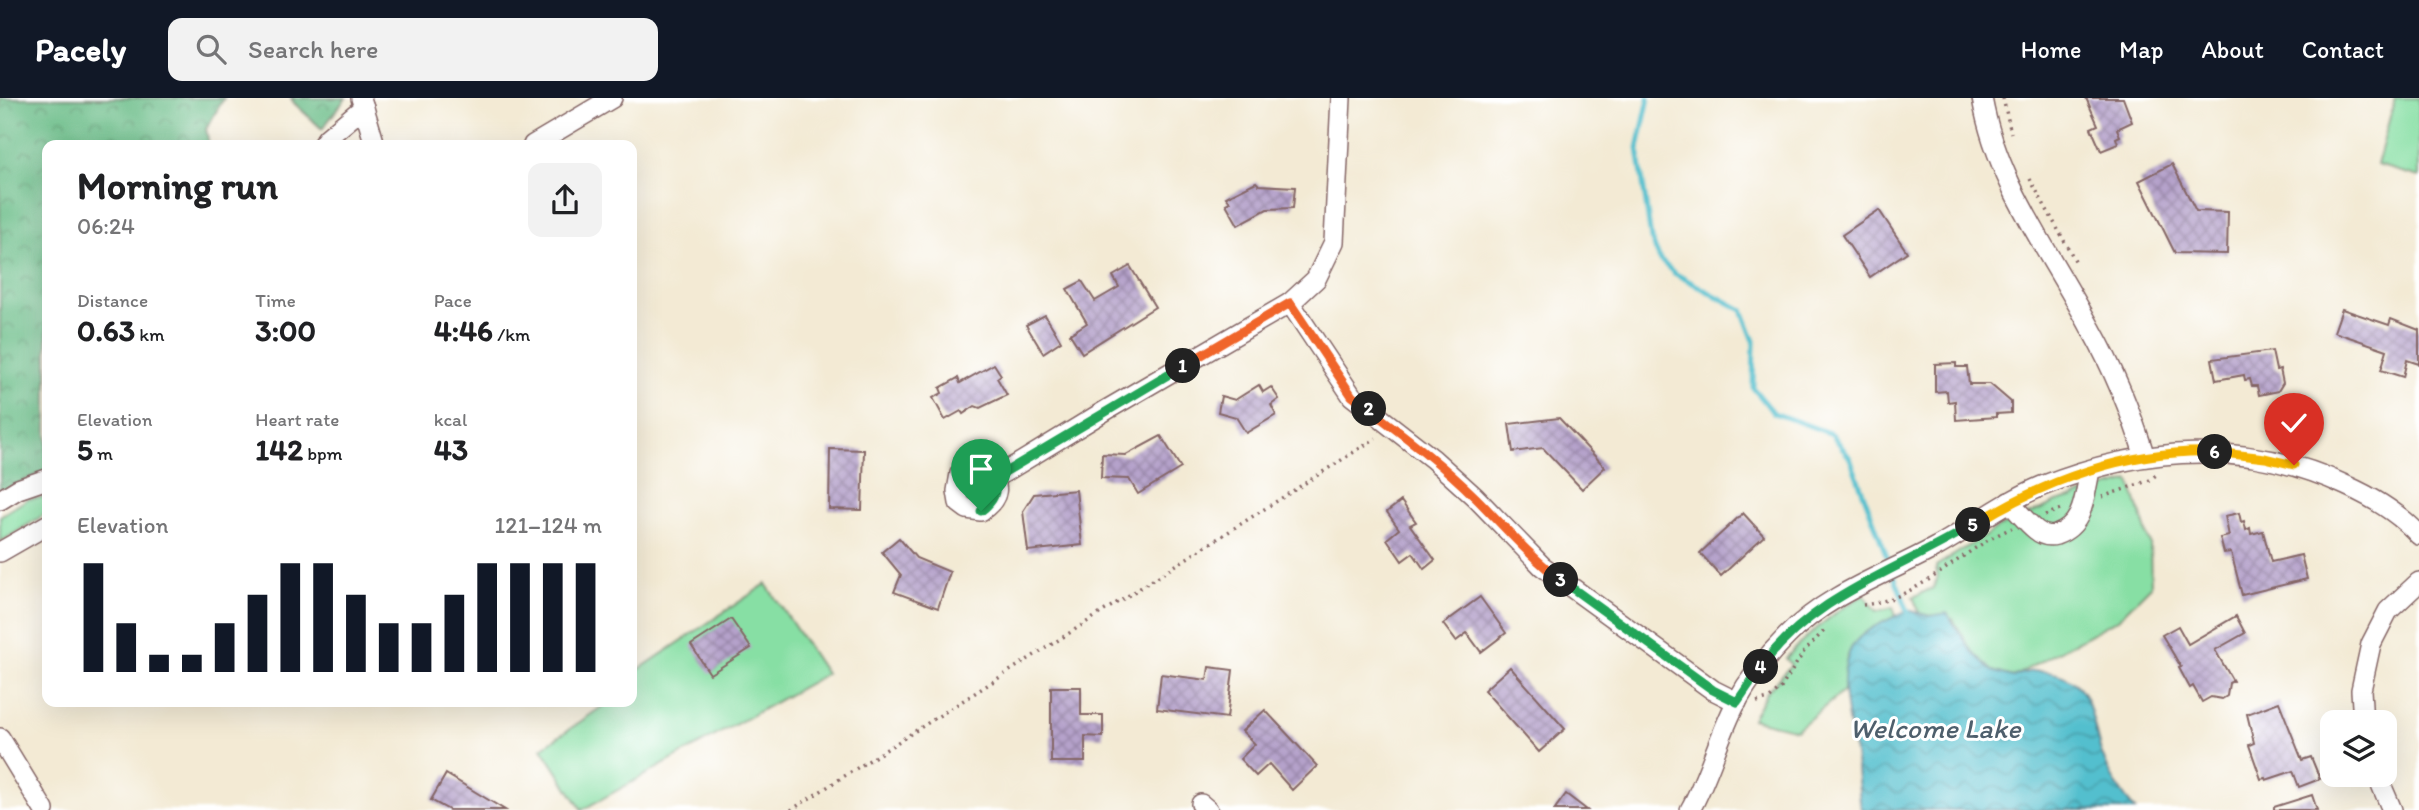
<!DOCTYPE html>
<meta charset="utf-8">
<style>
body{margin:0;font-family:Itim,sans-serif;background:#f2f2f2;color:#202124;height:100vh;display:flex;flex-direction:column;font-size:26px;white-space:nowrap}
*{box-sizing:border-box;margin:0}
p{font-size:23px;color:#757577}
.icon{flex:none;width:38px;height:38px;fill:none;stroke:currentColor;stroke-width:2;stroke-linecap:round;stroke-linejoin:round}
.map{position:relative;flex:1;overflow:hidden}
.drawer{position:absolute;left:42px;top:42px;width:595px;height:567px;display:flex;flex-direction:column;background:#fff;border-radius:14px;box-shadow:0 7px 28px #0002}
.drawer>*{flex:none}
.buttons{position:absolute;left:2320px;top:612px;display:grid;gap:14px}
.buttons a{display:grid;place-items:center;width:77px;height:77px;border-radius:14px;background:#fff;box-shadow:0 7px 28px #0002;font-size:35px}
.pin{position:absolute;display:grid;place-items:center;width:60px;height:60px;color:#fff;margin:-72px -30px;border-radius:50% 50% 50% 0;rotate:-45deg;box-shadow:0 0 7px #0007}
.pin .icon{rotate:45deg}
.km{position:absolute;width:35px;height:35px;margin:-18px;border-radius:50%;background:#222;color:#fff;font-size:19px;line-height:35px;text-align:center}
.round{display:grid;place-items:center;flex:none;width:74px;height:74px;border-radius:14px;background:#f2f2f2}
.summary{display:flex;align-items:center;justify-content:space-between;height:119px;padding:0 35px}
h1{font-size:38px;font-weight:800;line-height:52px}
.metrics{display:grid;grid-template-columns:repeat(3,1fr);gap:10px;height:119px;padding:7px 35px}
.metrics div{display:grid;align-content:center}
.metrics b{font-size:30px;font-weight:800}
.metrics small{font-size:19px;font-weight:400}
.metrics p{font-size:19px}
.chart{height:196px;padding:14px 35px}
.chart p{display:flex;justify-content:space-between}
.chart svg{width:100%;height:126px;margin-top:7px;stroke:#111827;stroke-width:6}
header{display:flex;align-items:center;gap:42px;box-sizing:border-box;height:98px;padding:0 35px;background:#111827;color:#fff}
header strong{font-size:33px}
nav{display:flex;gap:38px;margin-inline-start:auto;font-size:24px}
.search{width:490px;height:63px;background:#f2f2f2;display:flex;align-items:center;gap:18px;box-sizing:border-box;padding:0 24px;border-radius:14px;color:#757577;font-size:26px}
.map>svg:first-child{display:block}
</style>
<header>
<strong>Pacely</strong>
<div class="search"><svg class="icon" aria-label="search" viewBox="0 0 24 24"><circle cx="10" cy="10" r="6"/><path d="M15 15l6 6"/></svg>Search here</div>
<nav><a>Home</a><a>Map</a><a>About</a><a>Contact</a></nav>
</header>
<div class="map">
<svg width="2419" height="712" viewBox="0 0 2419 712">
<defs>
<pattern id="forest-crowns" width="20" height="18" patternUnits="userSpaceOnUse" patternTransform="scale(1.75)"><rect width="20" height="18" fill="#6dbe8a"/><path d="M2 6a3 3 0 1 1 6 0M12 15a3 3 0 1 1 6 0" fill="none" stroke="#5c9a71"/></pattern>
<pattern id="water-waves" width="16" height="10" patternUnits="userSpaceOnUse" patternTransform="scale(1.75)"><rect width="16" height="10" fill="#53bfce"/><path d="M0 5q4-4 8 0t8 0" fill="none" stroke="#479ba7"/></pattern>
<pattern id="building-cross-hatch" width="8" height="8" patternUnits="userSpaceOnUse" patternTransform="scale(1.75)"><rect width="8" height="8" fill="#b5a2cb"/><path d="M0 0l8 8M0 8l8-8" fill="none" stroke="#9583a5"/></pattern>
</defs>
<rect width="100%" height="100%" fill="#fff"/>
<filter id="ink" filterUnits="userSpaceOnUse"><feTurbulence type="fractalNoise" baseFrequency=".0143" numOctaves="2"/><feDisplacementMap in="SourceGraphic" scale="14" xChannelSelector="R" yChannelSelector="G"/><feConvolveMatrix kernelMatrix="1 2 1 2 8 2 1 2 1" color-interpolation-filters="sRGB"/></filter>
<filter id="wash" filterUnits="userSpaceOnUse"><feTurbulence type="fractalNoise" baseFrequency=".00686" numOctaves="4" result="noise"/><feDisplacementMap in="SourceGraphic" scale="28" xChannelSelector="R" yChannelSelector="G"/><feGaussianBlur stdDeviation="1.57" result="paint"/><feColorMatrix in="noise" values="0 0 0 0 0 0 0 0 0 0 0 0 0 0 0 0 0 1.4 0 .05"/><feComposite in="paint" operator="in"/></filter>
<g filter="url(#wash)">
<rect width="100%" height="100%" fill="#f3ead4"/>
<g fill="#87dfa4" stroke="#687f68" stroke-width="2">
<path d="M2395,0H2419V79L2377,67Z"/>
<path d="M2130,383L2150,446L2151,488L2118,521L2013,579L1992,573L1971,552L1953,521L1920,516L1913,499L1933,490L1937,480L1936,468L1998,430L2057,404Z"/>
<path d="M47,399V415L0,444V418L28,401Z"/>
<path d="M766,486L826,576L582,712L542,650L609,604H632V576Z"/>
<path d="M1864,497L1877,513L1893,509L1896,518L1873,530L1847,557L1844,593L1796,632L1752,621L1766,595L1791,567L1786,560C1810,535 1833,514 1864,497Z"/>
</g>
<g fill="url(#forest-crowns)" stroke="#5c6e5a" stroke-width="2">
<path d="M0,0H224L206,31L209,47H47V373L0,393Z"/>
<path d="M291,0H346L322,31L294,5Z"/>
</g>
<path fill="url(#water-waves)" stroke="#4e6f7c" stroke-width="2" d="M1908,512L1930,518L1947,515L1971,552L1992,573L2013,579C2032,569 2064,572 2079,589C2092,602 2095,639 2102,656C2110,678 2120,695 2135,712H1861C1859,696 1858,679 1856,663C1851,629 1831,571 1857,542C1869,528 1892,521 1908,512Z"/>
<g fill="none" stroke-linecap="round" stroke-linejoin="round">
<g stroke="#53bfce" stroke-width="5">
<path d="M1649,0L1638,50L1651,141L1660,162L1674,175L1742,212L1754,243L1753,290L1774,315L1832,336L1850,360L1890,467"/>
<path d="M1894,477L1909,516"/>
</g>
</g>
<g id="blocks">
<g fill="url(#building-cross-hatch)">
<path d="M2086,0H2123L2132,24L2117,31L2120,38L2116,40L2118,46L2101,53L2091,30L2098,27Z"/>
<path d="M2172,66L2196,113L2228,114L2227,156L2175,155L2139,83Z"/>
<path d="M1256,84L1259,87L1295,89L1293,110L1267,111L1238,127L1226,106L1230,104L1226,99Z"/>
<path d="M1879,112L1907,154L1870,179L1842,137Z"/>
<path d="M1130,168L1155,209L1082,255L1070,236L1087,225L1067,191L1082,183L1095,203L1119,189L1113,178Z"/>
<path d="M2342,211L2389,227L2391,221L2419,232V266L2407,262L2403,279L2381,272L2387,252L2334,234Z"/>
<path d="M1045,217L1061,243L1043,255L1026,227Z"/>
<path d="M2272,253L2276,272L2280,271L2283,285L2278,293L2259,297L2257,288H2252L2250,281L2245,282L2244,277L2216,282L2212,261Z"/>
<path d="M1956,265V269H1967L1969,286H1990L2011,304V315L1996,316V319L1956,322L1955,303L1948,304L1947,293L1935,294V266Z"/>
<path d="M994,266L1001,277L997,280L1007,297L980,310L975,308L963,316L961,313L945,322L933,300L942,295L940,290L958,280L960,285Z"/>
<path d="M1259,287L1263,294L1271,289L1279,301L1271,307L1276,317L1246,335L1236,319L1218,314L1221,298L1235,302Z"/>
<path d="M1559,320L1605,369L1582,391L1543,350L1513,354L1509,326Z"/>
<path d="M1161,338L1181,370L1138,396L1129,381L1101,380L1102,356L1126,357Z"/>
<path d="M830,351L864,352L862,412L829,411Z"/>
<path d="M1076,392L1082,447L1028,453L1023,413L1034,396Z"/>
<path d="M1401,403L1416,424L1410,427L1435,462L1424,471L1413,455L1402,463L1387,441L1399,431L1387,414Z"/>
<path d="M1743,415L1764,438L1721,478L1700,455Z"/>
<path d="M2239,415L2241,424L2244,423L2246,432L2250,430L2251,436L2263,433L2271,464L2301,457L2307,481L2242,497L2231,454L2224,455L2220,440L2229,438L2225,418Z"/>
<path d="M899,440L916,460L950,474L938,510L894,494L901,477L882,454Z"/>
<path d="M1480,499L1506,535L1481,554L1467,535L1456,543L1443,526Z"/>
<path d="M2236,518L2245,535L2215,552L2233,583L2229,585L2227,598L2222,601L2211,599L2202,604L2193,588L2190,590L2179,570L2181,569L2162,537L2178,528L2188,546Z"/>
<path d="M731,521L751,550L710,576L691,547Z"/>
<path d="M1209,569L1233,572L1227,620L1157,611L1161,576L1207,582Z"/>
<path d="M1510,569L1565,631L1539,654L1484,592Z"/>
<path d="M1051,589H1081V617H1103V639L1085,638V664H1051Z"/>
<path d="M2279,604L2302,662L2311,659L2320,681L2299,689L2293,673L2266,682L2265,680L2261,681L2249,647L2254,645L2247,616Z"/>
<path d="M1265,612L1317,668L1292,692L1269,666L1256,678L1240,661L1255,646L1242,633Z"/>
<path d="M446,676L505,712H449L431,702Z"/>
<path d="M1566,696L1587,712H1554Z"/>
<path d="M2312,697L2317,712H2274V709Z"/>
</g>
</g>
</g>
<g filter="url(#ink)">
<use href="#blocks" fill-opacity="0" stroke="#856666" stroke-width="2"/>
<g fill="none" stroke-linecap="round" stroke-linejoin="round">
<g stroke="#856666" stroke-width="22">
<g id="minor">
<path d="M361,0L375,47"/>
<path d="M1982,0C1997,86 2051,155 2091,231C2114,272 2131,314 2145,359"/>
<path d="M322,47L327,40L364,9"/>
<path d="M533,47L612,0"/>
<path d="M1290,205L1352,298L1433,361L1475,399L1542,468L1713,592L1737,604"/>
<path d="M971,370H987C1001,387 1000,400 981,413L967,411L959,405L957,393L960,376Z"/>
<path d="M995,380L1108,311L1290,205L1316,181L1334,144L1341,0"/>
<path d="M0,402L18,391L47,381"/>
<path d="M2009,404C2018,413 2026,424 2036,432C2042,437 2049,439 2056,437C2085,427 2084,398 2090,373"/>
<path d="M0,454L47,427"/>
<path d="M2363,625L2361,592L2371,546L2388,513L2419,484"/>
<path d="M0,640L44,712"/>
<path d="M2377,677L2392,712"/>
<path d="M1201,706L1208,712"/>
<path d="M1690,712C1709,678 1718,640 1736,605C1749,581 1768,557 1787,538C1829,495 1885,477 1936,449C1972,429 2004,404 2042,388C2142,348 2246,341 2345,387C2372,399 2399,415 2419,437"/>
</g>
</g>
<g stroke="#856666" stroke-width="3.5" stroke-dasharray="2 5" stroke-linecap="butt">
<path d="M2003,0L2011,35"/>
<path d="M2030,81L2077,166"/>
<path d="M2102,399L2150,382L2156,377"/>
<path d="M2045,417L2061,411"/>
<path d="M1863,507C1923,500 1958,453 2012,430"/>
<path d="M1757,604L1769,601L1781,590L1805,552L1827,530"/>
<path d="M791,712L1376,340"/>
</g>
<use href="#minor" stroke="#fff" stroke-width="19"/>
</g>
</g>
<g fill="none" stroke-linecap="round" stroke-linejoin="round" filter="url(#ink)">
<g stroke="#fff" stroke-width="14">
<path id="split-1" d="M981,413C994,403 997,396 995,380L1183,268"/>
</g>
<g stroke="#fff" stroke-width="14">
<path id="split-2" d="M1183,268L1290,205L1352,298L1369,311"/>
</g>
<g stroke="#fff" stroke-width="14">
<path id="split-3" d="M1369,311C1406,339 1443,367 1476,400C1504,428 1529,458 1561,482"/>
</g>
<g stroke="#fff" stroke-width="14">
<path id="split-4" d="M1561,482L1713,592L1737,604L1761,569"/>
</g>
<g stroke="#fff" stroke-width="14">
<path id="split-5" d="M1761,569C1816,495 1898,473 1973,427"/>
</g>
<g stroke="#fff" stroke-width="14">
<path id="split-6" d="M1973,427C2045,382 2129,351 2215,354"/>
</g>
<g stroke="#fff" stroke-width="14">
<path id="split-7" d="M2215,354L2265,360L2294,367"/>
</g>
<use href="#split-1" stroke="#22a559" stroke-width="9"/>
<use href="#split-2" stroke="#f0652b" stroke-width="9"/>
<use href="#split-3" stroke="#f0652b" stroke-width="9"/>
<use href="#split-4" stroke="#22a559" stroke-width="9"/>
<use href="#split-5" stroke="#22a559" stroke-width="9"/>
<use href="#split-6" stroke="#f5b400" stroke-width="9"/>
<use href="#split-7" stroke="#f5b400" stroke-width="9"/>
</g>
<g text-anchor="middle" stroke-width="6" stroke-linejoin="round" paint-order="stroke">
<g font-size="28" font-style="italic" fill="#4e5f6c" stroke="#fff">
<text x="1935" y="640">Welcome Lake</text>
</g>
</g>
</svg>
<div class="buttons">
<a><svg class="icon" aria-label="layers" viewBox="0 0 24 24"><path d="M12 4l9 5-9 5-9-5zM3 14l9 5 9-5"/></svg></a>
</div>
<div class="pin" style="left:981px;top:413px;background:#1e9e55"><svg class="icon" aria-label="arrive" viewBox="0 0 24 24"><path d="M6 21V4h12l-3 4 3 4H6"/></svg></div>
<div class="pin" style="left:2294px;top:367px;background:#d93025"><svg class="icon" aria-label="check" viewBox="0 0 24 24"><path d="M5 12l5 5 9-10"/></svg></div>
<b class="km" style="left:1183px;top:268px">1</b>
<b class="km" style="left:1369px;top:311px">2</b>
<b class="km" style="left:1561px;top:482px">3</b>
<b class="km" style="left:1761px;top:569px">4</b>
<b class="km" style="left:1973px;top:427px">5</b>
<b class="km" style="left:2215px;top:354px">6</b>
<section class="drawer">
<div class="summary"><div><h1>Morning run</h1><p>06:24</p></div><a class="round"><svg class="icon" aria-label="share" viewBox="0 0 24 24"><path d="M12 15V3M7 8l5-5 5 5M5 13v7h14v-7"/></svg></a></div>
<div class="metrics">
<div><p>Distance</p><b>0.63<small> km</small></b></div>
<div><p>Time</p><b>3:00</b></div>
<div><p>Pace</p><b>4:46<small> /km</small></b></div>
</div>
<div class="metrics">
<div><p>Elevation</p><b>5<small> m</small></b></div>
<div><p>Heart rate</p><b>142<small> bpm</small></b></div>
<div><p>kcal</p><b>43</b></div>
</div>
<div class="chart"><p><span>Elevation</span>121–124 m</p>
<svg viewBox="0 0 160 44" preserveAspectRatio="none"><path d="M5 44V6M15 44V27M25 44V38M35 44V38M45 44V27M55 44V17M65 44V6M75 44V6M85 44V17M95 44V27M105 44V27M115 44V17M125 44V6M135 44V6M145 44V6M155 44V6"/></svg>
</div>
</section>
</div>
